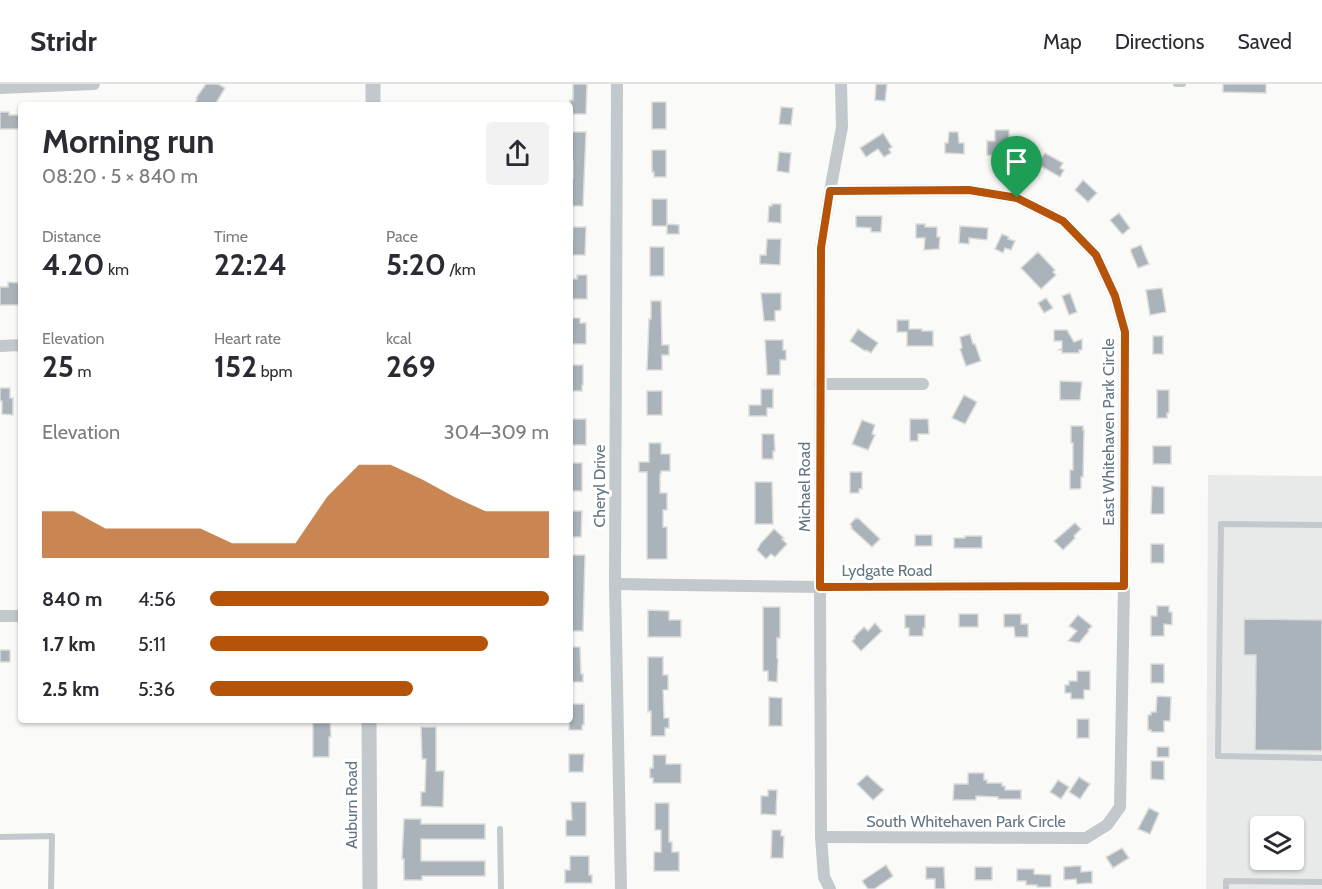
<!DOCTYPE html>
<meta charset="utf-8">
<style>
body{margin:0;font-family:Cabin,sans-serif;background:#f2f2f3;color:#2b2b33;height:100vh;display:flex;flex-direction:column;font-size:22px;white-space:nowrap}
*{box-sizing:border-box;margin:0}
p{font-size:20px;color:#7c7c81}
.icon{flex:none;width:33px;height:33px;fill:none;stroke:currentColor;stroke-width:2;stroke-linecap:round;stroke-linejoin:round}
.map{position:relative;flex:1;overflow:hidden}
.drawer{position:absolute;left:18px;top:18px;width:555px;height:621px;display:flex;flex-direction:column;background:#fff;border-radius:6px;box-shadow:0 2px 4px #0004}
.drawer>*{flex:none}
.tools{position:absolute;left:1250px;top:732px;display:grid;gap:12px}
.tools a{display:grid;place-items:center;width:54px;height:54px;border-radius:6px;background:#fff;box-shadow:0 2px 4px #0004;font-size:30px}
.pin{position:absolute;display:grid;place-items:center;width:51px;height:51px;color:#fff;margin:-62px -26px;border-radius:50% 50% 50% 0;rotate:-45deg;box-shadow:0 0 6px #0007}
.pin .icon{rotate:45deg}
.round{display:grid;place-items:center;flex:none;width:63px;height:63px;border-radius:6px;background:#f2f2f3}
.overview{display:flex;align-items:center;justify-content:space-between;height:102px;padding:0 24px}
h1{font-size:33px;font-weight:700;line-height:45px}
.figures{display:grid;grid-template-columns:repeat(3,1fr);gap:9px;height:102px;padding:6px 24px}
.figures div{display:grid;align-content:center}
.figures b{font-size:30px;font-weight:700}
.figures small{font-size:16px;font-weight:400}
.figures p{font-size:16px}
.chart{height:168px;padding:12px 24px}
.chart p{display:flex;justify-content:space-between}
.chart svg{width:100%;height:108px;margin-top:6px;fill:#b45309;opacity:.7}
ul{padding:0 24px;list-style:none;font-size:20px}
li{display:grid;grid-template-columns:96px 72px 1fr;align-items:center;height:45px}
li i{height:15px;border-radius:8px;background:#b45309}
header{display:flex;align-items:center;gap:36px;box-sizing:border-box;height:84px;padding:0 30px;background:#fff;border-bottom:2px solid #e1e1e2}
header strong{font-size:28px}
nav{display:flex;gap:33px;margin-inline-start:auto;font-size:21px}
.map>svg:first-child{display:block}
</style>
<header>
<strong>Stridr</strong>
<nav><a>Map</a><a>Directions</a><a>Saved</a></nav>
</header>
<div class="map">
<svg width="1322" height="805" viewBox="0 0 1322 805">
<rect width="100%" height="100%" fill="#fafaf8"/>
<path fill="#e8e9e9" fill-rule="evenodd" d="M1208,391L1322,392V805H1206ZM1260,742H1293V776H1260Z"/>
<g fill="#aab3b9" stroke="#dcdcda" stroke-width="1.5">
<path d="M206,0H218L225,4L215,21H194L197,15L196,14Z"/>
<path d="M573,0H587L586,30H573L572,25H570V16H573Z"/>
<path d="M876,0H887L885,17L875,16Z"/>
<path d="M1223,0H1266V9L1223,8Z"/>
<rect x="652" y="18" width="14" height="27"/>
<path d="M781,23L793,24L791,41L779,40Z"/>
<path d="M0,28H9V31H21V45H0Z"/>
<path d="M995,46H1009V54H1015L1014,72L987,71V57H995Z"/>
<path d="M570,48H586L583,122H570V94H573V76L570,75Z"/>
<path d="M949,48H958L959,59H964V70L945,69V59H948Z"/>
<path d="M883,49L892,63L889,65L891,69L884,73L878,65L866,73L860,64Z"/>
<path d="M652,66H666V93H654V88H652Z"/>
<path d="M779,68L791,69L789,89L777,87Z"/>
<path d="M1045,69L1063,79L1060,84L1064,86L1060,93L1037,80Z"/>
<path d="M1083,96L1097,109L1088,118L1075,106Z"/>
<rect x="652" y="115" width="15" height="27"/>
<path d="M772,120H781V139L768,138L769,122H772Z"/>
<path d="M1119,129L1130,144L1123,150L1121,149L1110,136Z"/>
<path d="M856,132H882L881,148H871V144L856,143Z"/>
<path d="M667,140L679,141V150H667Z"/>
<path d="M916,140H925V143H937V153H940L939,165L924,166L925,154H916Z"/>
<path d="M960,142L988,144L987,156L969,154V160L959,159Z"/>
<path d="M573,143H586L585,171H572Z"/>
<path d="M1002,150L1009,153L1008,155L1015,157L1011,166L1005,164L1003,169L995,165Z"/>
<path d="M767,155H781L780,181L760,180V171H766Z"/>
<path d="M1141,161L1149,180L1138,184L1131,168V165Z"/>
<rect x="650" y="163" width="14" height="29"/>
<path d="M1038,168L1055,186L1053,188L1056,191L1041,205L1021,184Z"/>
<path d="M577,191H587V215H572V195H577Z"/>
<path d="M8,198L20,199L19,221H0V203H8Z"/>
<path d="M1162,204L1166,228L1150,231L1146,206Z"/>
<path d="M761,209H781V226L775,227V237H764Z"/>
<path d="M1070,209L1077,228L1069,231L1062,212Z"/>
<path d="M1046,214L1053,224L1044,229L1038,219Z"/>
<path d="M651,217H661L662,261H669V271H662V286H647L649,235H651Z"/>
<path d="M570,234H580V239H586V260H570Z"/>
<path d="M897,236H909V245H922V247H933V262H907V248H897Z"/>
<path d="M858,245L878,259L871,269L866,266L865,267L850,257Z"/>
<path d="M1054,246H1067L1074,258L1082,255V266H1079V269H1062V266H1059L1062,264V257H1054Z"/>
<path d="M970,250L973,260H975L981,277L966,282L960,265L962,264L960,253Z"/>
<rect x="1153" y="252" width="10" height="18"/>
<path d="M765,256H783V266H786V276H780V291H767Z"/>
<path d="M570,281H583V301H582V307H570Z"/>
<path d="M1060,297L1082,298L1080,316H1060Z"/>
<path d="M0,304H10V314H13V331L2,330V317H0Z"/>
<path d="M761,305H773V324H767V332H749V321H761Z"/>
<path d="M1157,306H1169V329H1167V334H1157Z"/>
<rect x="647" y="307" width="15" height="24"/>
<path d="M964,311L977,318L965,340L952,334Z"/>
<path d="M571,335H586V361H570Z"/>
<path d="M910,335H928L929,350H918V357H910Z"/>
<path d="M862,336L875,341L872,350L875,351L868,366L852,360Z"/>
<path d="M1071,342H1083V346H1084L1083,393H1081V404L1079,405H1070V386H1073V359H1071Z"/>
<path d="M762,350H774L775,367H773V375H762Z"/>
<path d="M649,359H661V370H670V387H661V390H660V409H667V426H663V443H667V475H647V388H639V378H649Z"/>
<rect x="1153" y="362" width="18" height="18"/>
<rect x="570" y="379" width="12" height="28"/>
<path d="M850,388H862V405H859V409H850Z"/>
<path d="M755,398H772L773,440H755Z"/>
<path d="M1152,402L1164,403V430H1152L1151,429Z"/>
<path d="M570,427H582L581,453H570Z"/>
<path d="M856,434L857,435L858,434L880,455L872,463L851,444L852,443L850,440Z"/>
<path d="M1075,439L1081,445L1074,452L1075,454L1063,466L1054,457Z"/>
<path d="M774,445L784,454L782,455L787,460L775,473L771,470L766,475L757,466L761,459Z"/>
<rect x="915" y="451" width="17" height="11"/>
<path d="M965,452H982V464H954V454H965Z"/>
<rect x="1151" y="460" width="13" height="19"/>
<path d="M570,471H585L583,547H570Z"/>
<path d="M1157,522H1169V528H1172V541L1164,540V552H1151V532H1157Z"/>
<path d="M763,523H780V554H777V574L778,575L777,598L768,597V587H763Z"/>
<path d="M648,526L669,527V536H681V553H648Z"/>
<rect x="959" y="530" width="19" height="13"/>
<path d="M1004,530H1021V540H1028V553H1015L1014,543H1004Z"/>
<path d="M905,531H925V544H923V552H909V544H905Z"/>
<path d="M1078,531L1092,542L1088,546L1089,547L1079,559L1068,557L1077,547L1069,542Z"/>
<path d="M1244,535L1322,536V667L1255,666L1256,571H1244Z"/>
<path d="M875,539L882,547L861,567L852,557L855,554L854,553L864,543L868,547Z"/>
<path d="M570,563H580L581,590H583V598H570Z"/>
<rect x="0" y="566" width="10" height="12"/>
<path d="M648,573H663V591H668V606H663L664,634H669V644H665V652H651V627L648,628Z"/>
<rect x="1151" y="580" width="13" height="19"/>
<path d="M1077,587H1090V606H1084V615H1071V609H1065V601H1069V597H1077Z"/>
<path d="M1157,612L1171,613L1170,637H1164V648H1151V646H1148V631H1151V628H1156Z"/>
<path d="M769,613L782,614V642H769Z"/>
<path d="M570,620H584V641H582V646H569Z"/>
<rect x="1077" y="635" width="12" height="19"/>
<path d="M313,639H330L331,653H329V673H313Z"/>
<path d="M421,643H436V687H444L443,723L421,722V708H425L426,675H422Z"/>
<rect x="1157" y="663" width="12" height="10"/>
<path d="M569,670H584L583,688H569Z"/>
<path d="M653,671H666V680H681V699H653V694H650V684H653Z"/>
<path d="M1151,677H1164V696L1151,695Z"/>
<path d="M968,689H984V696H987V699H1002V702H1005V706H1021V715H998V713L976,712V716H953L954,700H968Z"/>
<path d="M867,691L884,706L873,716L857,700Z"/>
<path d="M1079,693L1090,700L1080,715L1069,708Z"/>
<path d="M1058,696L1069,703L1061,715L1050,708Z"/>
<path d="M768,706H777L776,731L761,730V712H768Z"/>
<path d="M571,718H586V752H566V736H572Z"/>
<path d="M655,719H669V758H672V768H679V787H654V768H661V746H655Z"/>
<path d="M1149,724L1159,729L1150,750L1138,745Z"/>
<path d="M404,735H421V740H485V755H421V777H485V792H422V796H404V775H402Z"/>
<path d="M772,746H781V752H784L783,774H771Z"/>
<path d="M1122,764L1129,774L1113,784L1106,773Z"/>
<path d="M570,772H589V791H592V799H565V786H570Z"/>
<path d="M886,781L893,792L874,805H868L862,797Z"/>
<path d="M1076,782H1081V788L1092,787V799L1077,800L1076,795L1064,796V783Z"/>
<path d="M926,783H944L945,805H935V795H926Z"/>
<rect x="975" y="783" width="17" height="13"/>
<path d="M1017,785H1034V790L1051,791V803H1037V801H1026V797H1017Z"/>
</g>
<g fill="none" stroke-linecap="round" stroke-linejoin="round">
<g stroke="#c3c8cc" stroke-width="6">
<path d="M1176,0H1183"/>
<path d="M1322,441L1221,440L1218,672L1322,674"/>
<path d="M500,745L501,805"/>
<path d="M0,753L52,752L51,805"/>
<path d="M1226,805V797L1322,798"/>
</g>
<g stroke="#c3c8cc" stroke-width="12">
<path d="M617,0L615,500L621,805"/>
<path d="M0,4L94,0"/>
<path d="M0,262L21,261"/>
<path d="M820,300H923"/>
<path d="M615,500L820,503L1124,502"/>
<path d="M0,532H21"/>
<path d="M821,753L1086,754L1107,741L1120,723L1124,502L1125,248L1115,212L1096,171L1063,137L1017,114L969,106L830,107"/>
<path d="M830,805L824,793L821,753L820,503L821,164L830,107L842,43L841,0"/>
</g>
<g stroke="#c3c8cc" stroke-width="15">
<path d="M373,0V21"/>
<path d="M369,636L370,805"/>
</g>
</g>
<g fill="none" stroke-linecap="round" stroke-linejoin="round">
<g stroke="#fff" stroke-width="12">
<path id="route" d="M969,106L1017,114L1063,137L1096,171L1115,212L1125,248L1124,502L820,503L821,164L830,107Z"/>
</g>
<use href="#route" stroke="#b45309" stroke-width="8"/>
</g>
<g text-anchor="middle" stroke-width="6" stroke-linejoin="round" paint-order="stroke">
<g font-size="16" fill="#657683" stroke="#fff">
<text transform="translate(1108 348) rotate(-90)" y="6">East Whitehaven Park Circle</text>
<text transform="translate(599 402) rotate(-90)" y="6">Cheryl Drive</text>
<text transform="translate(804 403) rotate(-90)" y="6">Michael Road</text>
<text x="887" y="492">Lydgate Road</text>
<text transform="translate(351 721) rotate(-90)" y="6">Auburn Road</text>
<text x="966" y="743">South Whitehaven Park Circle</text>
</g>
</g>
</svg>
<div class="tools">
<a><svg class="icon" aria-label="layers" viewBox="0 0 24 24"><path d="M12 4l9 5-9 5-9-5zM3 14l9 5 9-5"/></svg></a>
</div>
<div class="pin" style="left:1017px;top:114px;background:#1e9e55"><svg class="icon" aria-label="arrive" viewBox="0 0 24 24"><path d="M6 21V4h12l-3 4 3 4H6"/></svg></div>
<section class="drawer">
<div class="overview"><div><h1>Morning run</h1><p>08:20 · 5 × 840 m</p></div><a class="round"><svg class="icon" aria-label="share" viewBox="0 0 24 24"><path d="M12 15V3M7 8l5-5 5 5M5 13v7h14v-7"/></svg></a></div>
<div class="figures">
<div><p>Distance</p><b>4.20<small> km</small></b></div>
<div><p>Time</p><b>22:24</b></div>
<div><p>Pace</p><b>5:20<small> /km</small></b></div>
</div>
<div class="figures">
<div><p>Elevation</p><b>25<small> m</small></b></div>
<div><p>Heart rate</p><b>152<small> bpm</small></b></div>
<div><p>kcal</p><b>269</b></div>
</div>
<div class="chart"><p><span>Elevation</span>304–309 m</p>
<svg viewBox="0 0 160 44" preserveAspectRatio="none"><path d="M0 44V25L10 25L20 32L30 32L40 32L50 32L60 38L70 38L80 38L90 19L100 6L110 6L120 12L130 19L140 25L150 25L160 25V44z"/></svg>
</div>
<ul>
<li><b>840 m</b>4:56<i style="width:100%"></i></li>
<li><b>1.7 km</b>5:11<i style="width:82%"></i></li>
<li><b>2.5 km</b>5:36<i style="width:60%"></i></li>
</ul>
</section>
</div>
